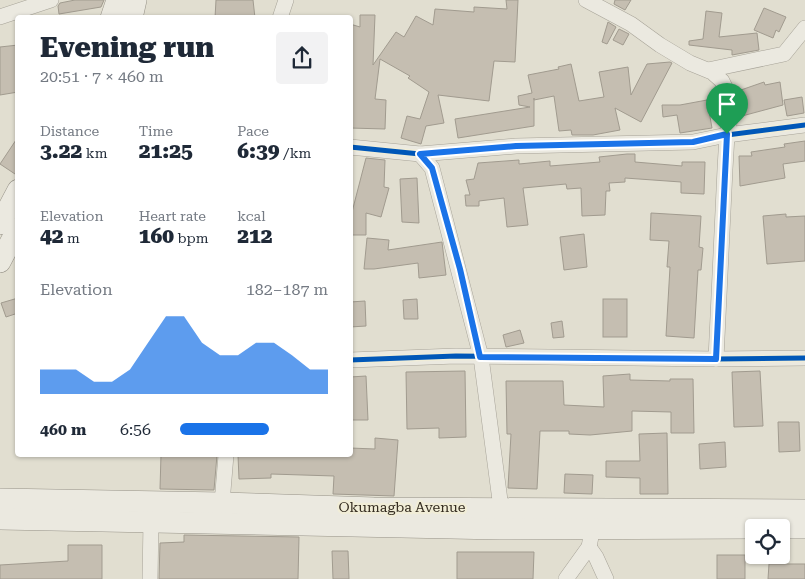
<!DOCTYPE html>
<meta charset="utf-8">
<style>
body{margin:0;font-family:"Roboto Serif",serif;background:#f2f2f3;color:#1f2937;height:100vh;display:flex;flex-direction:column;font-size:19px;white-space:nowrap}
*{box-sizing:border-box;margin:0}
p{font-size:16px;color:#747a83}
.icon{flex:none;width:28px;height:28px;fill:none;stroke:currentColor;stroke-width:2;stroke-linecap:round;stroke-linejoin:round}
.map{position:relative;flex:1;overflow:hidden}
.side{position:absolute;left:15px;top:15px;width:338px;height:442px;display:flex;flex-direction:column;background:#fff;border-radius:5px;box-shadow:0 1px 4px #0004}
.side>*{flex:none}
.buttons{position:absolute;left:745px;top:519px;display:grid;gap:10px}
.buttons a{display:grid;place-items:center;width:45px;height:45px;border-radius:5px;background:#fff;box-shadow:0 1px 4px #0004;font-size:25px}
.pin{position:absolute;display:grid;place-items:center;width:42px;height:42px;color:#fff;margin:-51px -21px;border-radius:50% 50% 50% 0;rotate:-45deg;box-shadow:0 0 5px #0007}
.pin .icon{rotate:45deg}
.round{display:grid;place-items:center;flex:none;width:52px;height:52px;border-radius:5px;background:#f2f2f3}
.headline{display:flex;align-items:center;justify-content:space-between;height:85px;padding:0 25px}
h1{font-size:28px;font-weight:800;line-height:38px}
.stats{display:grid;grid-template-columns:repeat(3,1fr);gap:8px;height:85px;padding:5px 25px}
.stats div{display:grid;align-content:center}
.stats b{font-size:21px;font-weight:800}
.stats small{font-size:14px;font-weight:400}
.stats p{font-size:14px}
.chart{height:140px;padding:10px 25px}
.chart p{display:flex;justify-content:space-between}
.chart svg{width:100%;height:90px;margin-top:5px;fill:#1a73e8;opacity:.7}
ul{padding:0 25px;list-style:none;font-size:16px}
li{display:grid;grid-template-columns:80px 60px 1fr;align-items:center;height:38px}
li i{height:12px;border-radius:6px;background:#1a73e8}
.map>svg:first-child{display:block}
</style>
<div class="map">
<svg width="805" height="579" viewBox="0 0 805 579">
<rect width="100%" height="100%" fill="#e1ded0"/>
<g fill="#c5beb1" stroke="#a19b8f">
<path d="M75,0H104L101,7L59,14L58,6L60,3Z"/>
<path d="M216,0H253L255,18H215Z"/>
<path d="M506,0H518L515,62L494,61L489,101L438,95L444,123L426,126L421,144L401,138L407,116L420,119L429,92L408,78L410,76L380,59L375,99L386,100L385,129L350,128V24L360,27V15H375L373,65L396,32L404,37L416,16L433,25L435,9L474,12V7L507,9Z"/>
<path d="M615,0H631L625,10L614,4Z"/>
<path d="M764,8L786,17L779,32L776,30L773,38L754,30Z"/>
<path d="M706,11L722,13L719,37L757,33L759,50L732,55V50L689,45V41L703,39Z"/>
<path d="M608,22L616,27L607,44L602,42Z"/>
<path d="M619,29L629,34L623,45L613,40Z"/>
<path d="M18,45V92L0,95V47Z"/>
<path d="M670,62L672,63L641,122L615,108L620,130L593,135H572L571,130L559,131L554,96L534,100V98V126L458,138L455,119L530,107L519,105L518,96L532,93L528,75L559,69L558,67L571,64L579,101L604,97L599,72L628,67L631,95L647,64Z"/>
<path d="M764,82L765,85L780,82L783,105L742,116L738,91Z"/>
<path d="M802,97L804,113L787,116L784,100Z"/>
<path d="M707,100L712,128L680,133L677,115L663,117L662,105H680Z"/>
<path d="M18,137V176L0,164Z"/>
<path d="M805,141V161L783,164L785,178L740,186L739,156H752L751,152L785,147L784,144Z"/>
<path d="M627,154H635V162L682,166V162H705L704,194L681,193V182L625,178V182L609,183L610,191H606L605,215L582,216L581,188L567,189L566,184L523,188L528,225L507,227L504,198L479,201V206H466L465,195H470L466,180L474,179L478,163L519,160V164L550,161V166L600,162L599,157Z"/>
<path d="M366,158L385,160L384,187L389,188L381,217L366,213V235H352V212Z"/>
<path d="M417,178L419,223L402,222L400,179Z"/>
<path d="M651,213L701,216L699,247L703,248L701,270H698L694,338L666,336L670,267H667L669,241L650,240Z"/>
<path d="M786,214V217L805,216V261L767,264L763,216Z"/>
<path d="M584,234L587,267L564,270L560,237Z"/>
<path d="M367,238L389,240L388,250L442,242L446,275L419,278L418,263L374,269H364Z"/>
<path d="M18,298V313L6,317L1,303Z"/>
<path d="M417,299L418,319H404L403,300Z"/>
<rect x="603" y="299" width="24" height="38"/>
<path d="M365,301L366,326L350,327V302Z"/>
<path d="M562,321L564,337L553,338L551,323Z"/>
<path d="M520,330L524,343L506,347L503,335Z"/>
<path d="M465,371L466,437L439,438V428L407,429L406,372Z"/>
<path d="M760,371L763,426L734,427L732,372Z"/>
<path d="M630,374V380L670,381V379H693L694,433H671V412L632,411V431L590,435L569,434V431H540L537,489L508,488L511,434H507L506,381H563L564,405L604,407L603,376Z"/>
<path d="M366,376L368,420H350V377Z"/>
<path d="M778,422H799L800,451L779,452Z"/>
<path d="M667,433L668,494H640V478L606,477V461H640L639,434Z"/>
<path d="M375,438L398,440L394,496L333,494L334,476L271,474V478L239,479L238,455H350V448L375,449Z"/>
<path d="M725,442L726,467L700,469L699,444Z"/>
<path d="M161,455H217L214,490L160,489Z"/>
<path d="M565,474L593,475L592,494L564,493Z"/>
<path d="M184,535L299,537L298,579H159L160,543L184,542Z"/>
<path d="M68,545H102V579H0V565L68,561Z"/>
<path d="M332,551H348L349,579H333Z"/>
<path d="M457,552H534L533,579H457Z"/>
<rect x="717" y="555" width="28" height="24"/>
<path d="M769,564H805V579H768Z"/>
</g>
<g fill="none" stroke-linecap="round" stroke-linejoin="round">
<g stroke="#a7a398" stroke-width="16">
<g id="street">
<path d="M586,0L631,24L660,45L690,63L712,72L722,81L728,93L732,108L727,135L725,169L716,359"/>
<path d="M0,17L51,0"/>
<path d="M280,18L286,0"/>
<path d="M708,70L784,54L805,28"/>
<path d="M350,147L420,154L516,146L693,142L727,135L805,125"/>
<path d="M420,154L432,168L481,357L501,508"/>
<path d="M350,360L456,356L716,359L805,358"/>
<path d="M222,503L226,455"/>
<path d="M589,547L596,557L606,579"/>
<path d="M150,579L151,522"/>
<path d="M566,579L589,547L594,521"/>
</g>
</g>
<g stroke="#979388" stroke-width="22">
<g id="secondary">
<path d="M111,18L117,0"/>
<path d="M132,18L136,0"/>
<path d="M0,224L18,190"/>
<path d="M0,262L18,228"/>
<path d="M0,499L222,503L374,508L805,510"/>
<path d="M0,519L500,529L754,528"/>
<path d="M781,528H805"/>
</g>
</g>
<use href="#street" stroke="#ebe9e0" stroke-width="15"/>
<use href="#secondary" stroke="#ebe9e0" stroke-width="21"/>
<g stroke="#f1edd7" stroke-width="8">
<g id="cycleway">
<path d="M350,147L420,154L516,146L693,142L727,135L805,125"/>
<path d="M350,360L456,356L716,359L805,358"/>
</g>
</g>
<use href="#cycleway" stroke="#0057b8" stroke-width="5"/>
</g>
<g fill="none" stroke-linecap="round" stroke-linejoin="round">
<g stroke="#fff" stroke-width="10">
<path id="route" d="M727,134L716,359L480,357L460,269L432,168L420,154L516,146L693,142Z"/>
</g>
<use href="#route" stroke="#1a73e8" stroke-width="6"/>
</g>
<g text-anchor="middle" stroke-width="4.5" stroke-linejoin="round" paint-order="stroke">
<g font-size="14" fill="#352d21" stroke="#f1edd7">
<text x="402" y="512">Okumagba Avenue</text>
</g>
</g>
</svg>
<div class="buttons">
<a><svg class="icon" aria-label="locate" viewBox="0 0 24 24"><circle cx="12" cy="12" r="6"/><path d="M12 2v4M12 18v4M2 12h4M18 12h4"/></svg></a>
</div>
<div class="pin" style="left:727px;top:134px;background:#1e9e55"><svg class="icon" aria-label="arrive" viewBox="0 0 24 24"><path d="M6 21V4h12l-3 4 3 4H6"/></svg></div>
<section class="side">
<div class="headline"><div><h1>Evening run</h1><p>20:51 · 7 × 460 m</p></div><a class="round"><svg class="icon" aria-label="share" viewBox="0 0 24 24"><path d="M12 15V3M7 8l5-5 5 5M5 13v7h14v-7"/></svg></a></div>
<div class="stats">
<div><p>Distance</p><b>3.22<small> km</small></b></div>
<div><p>Time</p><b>21:25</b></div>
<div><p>Pace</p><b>6:39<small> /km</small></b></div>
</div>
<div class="stats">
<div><p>Elevation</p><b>42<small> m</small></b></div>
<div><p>Heart rate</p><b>160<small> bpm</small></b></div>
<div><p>kcal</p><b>212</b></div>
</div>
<div class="chart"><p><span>Elevation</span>182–187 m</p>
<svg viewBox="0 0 160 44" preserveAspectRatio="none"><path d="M0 44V32L10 32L20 32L30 38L40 38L50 32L60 19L70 6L80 6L90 19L100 25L110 25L120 19L130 19L140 25L150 32L160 32V44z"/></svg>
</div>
<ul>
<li><b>460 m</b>6:56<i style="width:60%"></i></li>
</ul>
</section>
</div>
